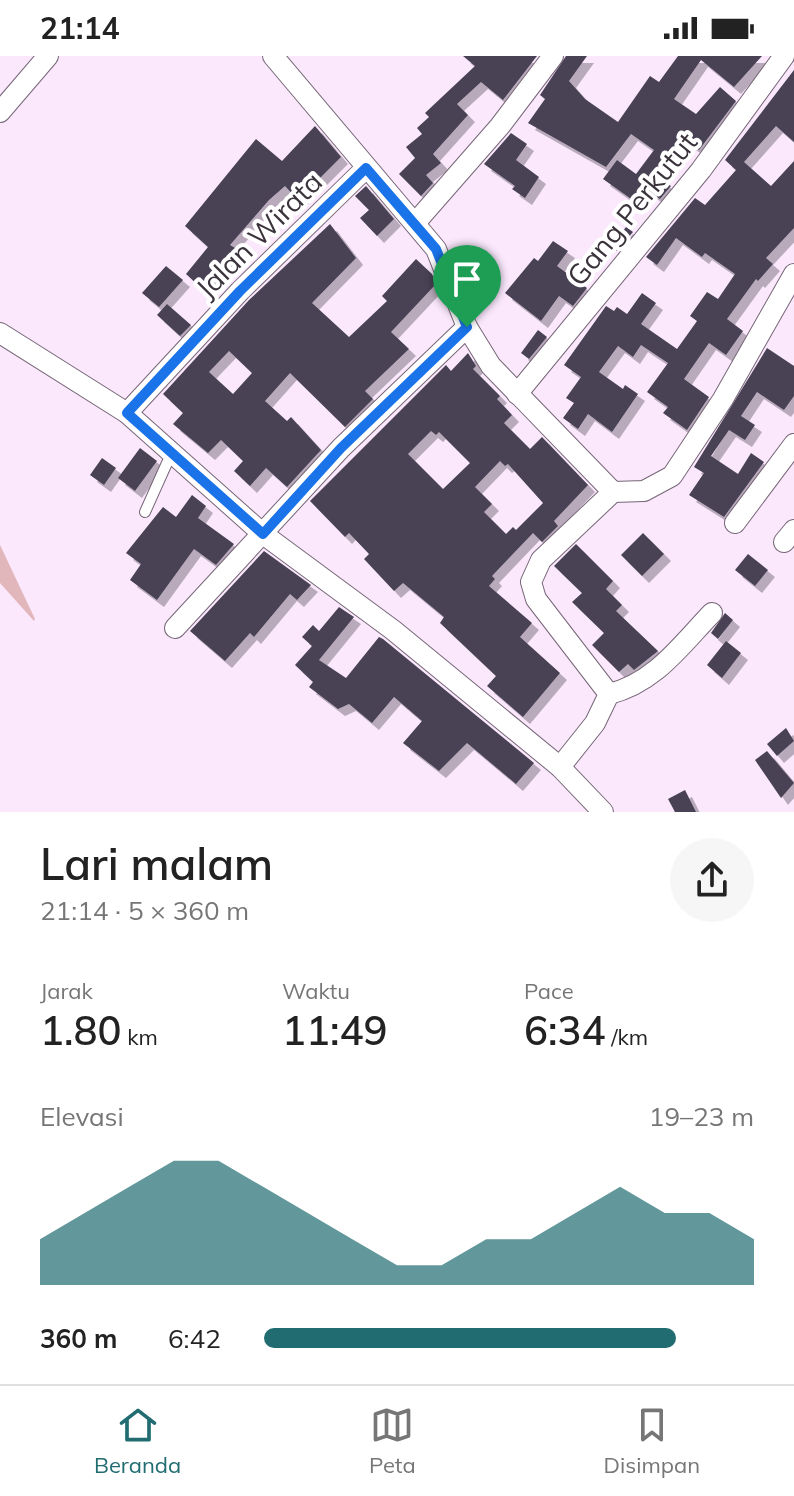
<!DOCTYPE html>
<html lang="id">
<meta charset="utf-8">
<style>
body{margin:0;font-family:Mulish,sans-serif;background:#f6f6f6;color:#222;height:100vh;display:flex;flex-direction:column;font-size:30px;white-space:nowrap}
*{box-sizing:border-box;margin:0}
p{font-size:26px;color:#767676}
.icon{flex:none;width:44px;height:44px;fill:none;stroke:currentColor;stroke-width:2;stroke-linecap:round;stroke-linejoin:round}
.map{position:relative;height:756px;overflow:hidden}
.panel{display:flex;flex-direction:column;background:#fff;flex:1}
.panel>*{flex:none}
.pin{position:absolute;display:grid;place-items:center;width:68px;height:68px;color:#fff;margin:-82px -34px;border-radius:50% 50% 50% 0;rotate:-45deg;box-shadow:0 0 8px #0007}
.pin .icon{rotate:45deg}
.round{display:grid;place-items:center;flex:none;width:84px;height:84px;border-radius:42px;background:#f6f6f6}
.head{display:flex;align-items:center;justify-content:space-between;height:136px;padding:0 40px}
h1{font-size:44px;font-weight:600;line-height:60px}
.figures{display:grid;grid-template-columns:repeat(3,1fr);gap:12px;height:136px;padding:8px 40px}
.figures div{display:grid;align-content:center}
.figures b{font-size:40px;font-weight:600}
.figures small{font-size:22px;font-weight:400}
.figures p{font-size:22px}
.chart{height:224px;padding:16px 40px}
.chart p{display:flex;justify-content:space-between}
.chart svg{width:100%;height:144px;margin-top:8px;fill:#206c71;opacity:.7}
ul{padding:0 40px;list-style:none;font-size:26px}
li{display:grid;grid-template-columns:128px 96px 1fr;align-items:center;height:60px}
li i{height:20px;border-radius:10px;background:#206c71}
.status{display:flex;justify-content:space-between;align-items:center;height:56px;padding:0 40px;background:#fff;direction:ltr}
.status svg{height:22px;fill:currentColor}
.tab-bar{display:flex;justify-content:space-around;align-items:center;height:112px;border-top:2px solid #e0e0e0;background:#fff;font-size:22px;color:#767676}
.tab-bar a{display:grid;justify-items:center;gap:4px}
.tab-bar .current{color:#206c71}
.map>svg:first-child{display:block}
</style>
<div class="status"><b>21:14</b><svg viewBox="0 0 49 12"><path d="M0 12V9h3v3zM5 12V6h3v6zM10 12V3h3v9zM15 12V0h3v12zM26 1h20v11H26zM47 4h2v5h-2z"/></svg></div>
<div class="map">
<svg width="794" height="756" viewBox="0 0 794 756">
<defs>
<filter id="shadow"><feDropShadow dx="7" dy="7" stdDeviation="0" flood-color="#0004"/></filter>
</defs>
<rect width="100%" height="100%" fill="#fbe8fd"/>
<path fill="#e2b7bb" d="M0,489L35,563L34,565L0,527Z"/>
<g fill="#484255" fill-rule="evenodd" filter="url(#shadow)">
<path d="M463,0H537L503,44L481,26L457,48L468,59L433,98L441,107L426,119L433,127L421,140L399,118L415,102L406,91L422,78L417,72L429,61L425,57L475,10Z"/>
<path d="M566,0H587L569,25L585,43L618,66L650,20L659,26L678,0H762L734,31L701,4L674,43L696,58L720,31L736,45L699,94L683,83L677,90L656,120L671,130L660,143L644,132L634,145L603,123L617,104L636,118L654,94L631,78L606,111L528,67L545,43L540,39Z"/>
<path d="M794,14V86L776,70L744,106L771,130L794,105V172L766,202L773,208L758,225L756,223L727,263L743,275L726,299L709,287L684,323L709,341L687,374L663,357L668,351L647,336L668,307L641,289L633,301L618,290L599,316L623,333L625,329L638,338L612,376L588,358L578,373L563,362L574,347L566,342L581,321L564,309L606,250L614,255L617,251L627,258L642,237L656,247L641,268L677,293L697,265L690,260L707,236L718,243L735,218L705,197L702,201L676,182L657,209L646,201L695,142L705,149L736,114L725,104Z"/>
<path d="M315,70L341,101L298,144L285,130L269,144L230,189L235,192L201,232L186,218L208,191L185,170L256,83L282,105Z"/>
<path d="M511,77L527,88L516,104L539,121L525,142L512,133L515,130L484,108Z"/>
<path d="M366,130L394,163L377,180L360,162L369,154L355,140Z"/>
<path d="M330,168L356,202L312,247L349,281L387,245L382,240L416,203L432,218L436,228L391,276L409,293L365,335L373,343L345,371L290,317L265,345L287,365L291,361L321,394L287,431L266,412L250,430L234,415L243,405L221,384L208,397L173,368L183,357L163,338L249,244ZM229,295L252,317L233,338L209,316Z"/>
<path d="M626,171L633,176L617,195L611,191Z"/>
<path d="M553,185L568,195L557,210L587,232L573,250L559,240L541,265L505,237L534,202L538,205Z"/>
<path d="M166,210L183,224L159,251L142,237Z"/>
<path d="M167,248L191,269L180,280L157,259Z"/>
<path d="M538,274L547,281L529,303L521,297Z"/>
<path d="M767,292L794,310V340L784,354L757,336L741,360L755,369L745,384L729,374L711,400L738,418L751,397L764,406L724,461L689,439L704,417L694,411Z"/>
<path d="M468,297L476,310L473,313L500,340L497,343L512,359L504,367L530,393L542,381L588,429L554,465L558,470L542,486L533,477L492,520L495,523L489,530L532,567L520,581L560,617L523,661L487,630L496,620L440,567L444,561L403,527L394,535L364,503L369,498L349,477L345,481L310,445L446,309L451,315ZM431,375L436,379L439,376L470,407L443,433L408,398ZM500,405L505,410L508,408L543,447L516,474L513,471L506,478L484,456L492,448L475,431Z"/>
<path d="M140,392L157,405L135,435L118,422Z"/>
<path d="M102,402L116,412L104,429L90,419Z"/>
<path d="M192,439L206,450L198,462L234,488L216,509L194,493L157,544L130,524L141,508L126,497L163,451L176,461Z"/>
<path d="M643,477L664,498L642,520L621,499Z"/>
<path d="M576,488L613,525L606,533L622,549L616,555L658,595L634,614L628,608L619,616L592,589L604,577L572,546L582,537L554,510Z"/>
<path d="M264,495L311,529L297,544L290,538L254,581L250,577L225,605L190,575Z"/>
<path d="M748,498L768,514L755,530L735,514Z"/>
<path d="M339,551L354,561L319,604L346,622L379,581L383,583L534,707L516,728L467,687L439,715L403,687L422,665L394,641L372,667L349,648L338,653L309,631L313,626L295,609L312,590L302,581L313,569L319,575Z"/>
<path d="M725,557L733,564L718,583L711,577Z"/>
<path d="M726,585L741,597L722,622L707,609Z"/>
<path d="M786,672L794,685L777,700L767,688Z"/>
<path d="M767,695L794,727L781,742L755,704Z"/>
<path d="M685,734L696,756H675L668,743Z"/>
</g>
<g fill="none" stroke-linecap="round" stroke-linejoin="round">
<g stroke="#766677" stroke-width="12">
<path id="service" d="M145,456L171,398"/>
</g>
<g stroke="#766677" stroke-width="22">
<g id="minor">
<path d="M273,0L436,193L467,271L491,310L613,436L644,435L672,420L723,343L794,218"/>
<path d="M0,56L48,0"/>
<path d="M416,166L500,70L553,0"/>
<path d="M0,277L127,357L263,478L393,574L560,711L603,756"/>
<path d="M517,338L701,114L784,0"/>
<path d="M127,357L240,235L366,112"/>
<path d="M735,467L794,388"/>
<path d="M784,486L794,474"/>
<path d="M175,572L341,392L467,271"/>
<path d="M609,638C655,627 681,589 712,557"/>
<path d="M560,711L595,667L609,638L536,543L531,526L541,504L613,436"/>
</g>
</g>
<use href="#service" stroke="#fff" stroke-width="10"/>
<use href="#minor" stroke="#fff" stroke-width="20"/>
</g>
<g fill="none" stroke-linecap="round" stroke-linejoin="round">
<g stroke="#fff" stroke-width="16">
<path id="route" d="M366,112L436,193L467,271L341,392L263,478L127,357L240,235Z"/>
</g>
<use href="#route" stroke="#1a73e8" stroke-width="10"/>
</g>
<g text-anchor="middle" stroke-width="8" stroke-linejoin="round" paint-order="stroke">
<g font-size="28" fill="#3b333b" stroke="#fff">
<text transform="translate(632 153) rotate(-51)" y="10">Gang Perkutut</text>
<text transform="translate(259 179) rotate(-45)" y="10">Jalan Wirata</text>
</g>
</g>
</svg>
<div class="pin" style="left:467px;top:271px;background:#1e9e55"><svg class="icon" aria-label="arrive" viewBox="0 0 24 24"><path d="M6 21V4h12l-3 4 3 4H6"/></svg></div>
</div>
<section class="panel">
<div class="head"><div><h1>Lari malam</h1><p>21:14 · 5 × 360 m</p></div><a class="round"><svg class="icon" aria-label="share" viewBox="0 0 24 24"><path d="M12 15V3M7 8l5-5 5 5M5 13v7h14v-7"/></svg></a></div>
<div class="figures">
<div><p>Jarak</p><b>1.80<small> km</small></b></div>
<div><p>Waktu</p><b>11:49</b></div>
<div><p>Pace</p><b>6:34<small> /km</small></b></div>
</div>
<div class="chart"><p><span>Elevasi</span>19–23 m</p>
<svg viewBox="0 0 160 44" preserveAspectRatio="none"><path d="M0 44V30L10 22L20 14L30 6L40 6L50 14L60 22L70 30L80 38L90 38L100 30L110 30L120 22L130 14L140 22L150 22L160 30V44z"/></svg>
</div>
<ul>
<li><b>360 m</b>6:42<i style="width:84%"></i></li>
</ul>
</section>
<nav class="tab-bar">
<a class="current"><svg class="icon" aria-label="home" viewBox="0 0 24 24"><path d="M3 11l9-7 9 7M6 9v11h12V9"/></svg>Beranda</a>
<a><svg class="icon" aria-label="map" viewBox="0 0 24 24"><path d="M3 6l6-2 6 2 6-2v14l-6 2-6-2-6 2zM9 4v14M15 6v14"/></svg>Peta</a>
<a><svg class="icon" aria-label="saved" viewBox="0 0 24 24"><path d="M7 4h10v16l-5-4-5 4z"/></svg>Disimpan</a>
</nav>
